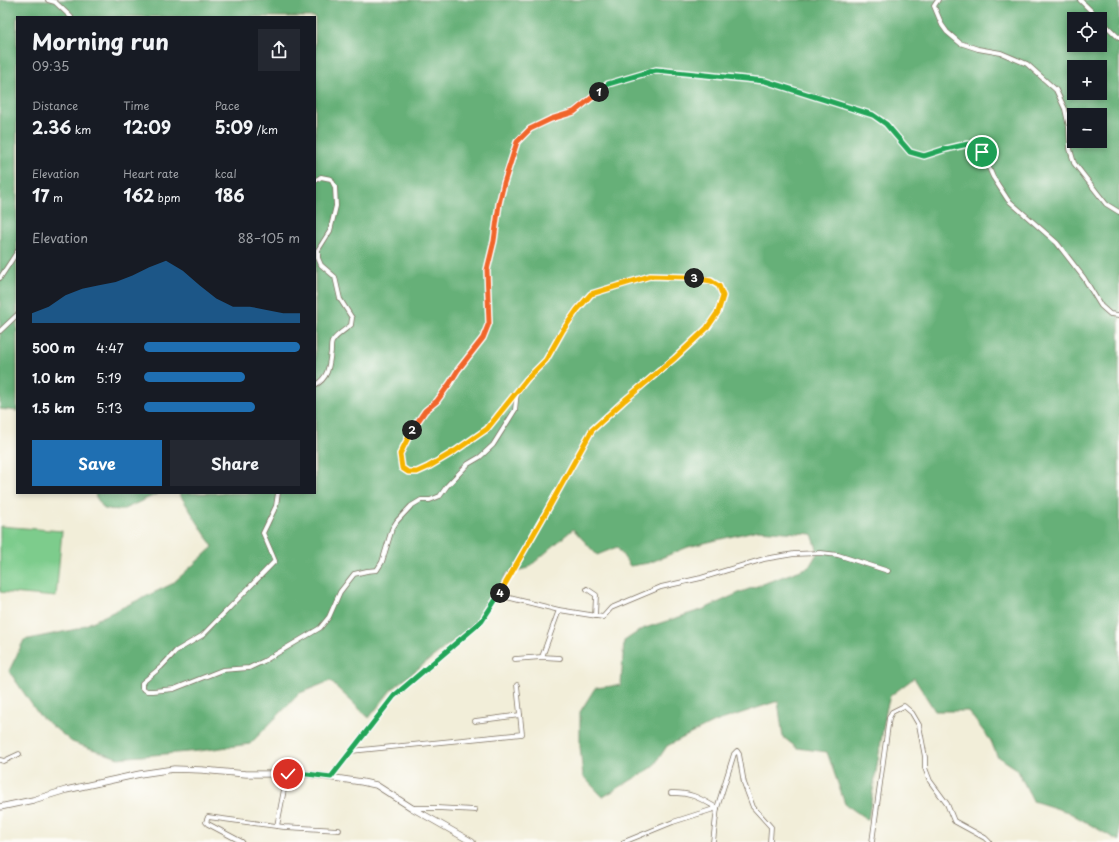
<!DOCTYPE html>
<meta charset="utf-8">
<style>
body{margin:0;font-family:"Playpen Sans",sans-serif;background:#242831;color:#f1f3f6;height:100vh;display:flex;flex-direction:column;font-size:15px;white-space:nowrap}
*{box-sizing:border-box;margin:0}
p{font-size:13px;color:#9ea1a6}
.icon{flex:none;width:22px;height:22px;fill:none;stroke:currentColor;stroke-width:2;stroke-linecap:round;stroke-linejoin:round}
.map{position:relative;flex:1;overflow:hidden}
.side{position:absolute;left:16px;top:16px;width:300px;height:478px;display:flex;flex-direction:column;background:#171b24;border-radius:0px;box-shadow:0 2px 6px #0003}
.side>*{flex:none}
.controls{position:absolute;left:1067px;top:12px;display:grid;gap:8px}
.controls a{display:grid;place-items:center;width:40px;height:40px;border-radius:0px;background:#171b24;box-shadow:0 2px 6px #0003;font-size:20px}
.pin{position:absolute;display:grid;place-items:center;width:34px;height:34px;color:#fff;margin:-17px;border:2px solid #fff;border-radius:50%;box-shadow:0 1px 4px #0007}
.km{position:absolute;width:20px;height:20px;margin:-10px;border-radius:50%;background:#222;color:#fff;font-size:11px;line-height:20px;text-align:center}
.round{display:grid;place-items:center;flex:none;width:42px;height:42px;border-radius:0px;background:#242831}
.head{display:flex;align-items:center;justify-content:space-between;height:68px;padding:0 16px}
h1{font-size:22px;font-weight:700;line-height:30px}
.metrics{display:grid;grid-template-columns:repeat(3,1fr);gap:6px;height:68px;padding:4px 16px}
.metrics div{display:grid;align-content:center}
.metrics b{font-size:17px;font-weight:700}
.metrics small{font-size:11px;font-weight:400}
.metrics p{font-size:11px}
.chart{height:112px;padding:8px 16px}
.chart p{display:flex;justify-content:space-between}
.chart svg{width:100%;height:72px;margin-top:4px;fill:#1f6fb2;opacity:.7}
.cta{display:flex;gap:8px;margin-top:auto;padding:8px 16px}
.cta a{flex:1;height:46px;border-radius:0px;background:#1f6fb2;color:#fff;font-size:16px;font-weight:700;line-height:46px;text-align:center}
.cta a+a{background:#242831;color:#f1f3f6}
ul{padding:0 16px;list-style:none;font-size:13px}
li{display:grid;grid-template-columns:64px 48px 1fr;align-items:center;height:30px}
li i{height:10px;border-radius:5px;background:#1f6fb2}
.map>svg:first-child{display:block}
</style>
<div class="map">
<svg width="1119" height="842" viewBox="0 0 1119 842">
<rect width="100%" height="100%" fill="#fdfcf7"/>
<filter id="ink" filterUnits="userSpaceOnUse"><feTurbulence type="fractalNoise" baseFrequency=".025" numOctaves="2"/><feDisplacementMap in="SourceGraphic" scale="8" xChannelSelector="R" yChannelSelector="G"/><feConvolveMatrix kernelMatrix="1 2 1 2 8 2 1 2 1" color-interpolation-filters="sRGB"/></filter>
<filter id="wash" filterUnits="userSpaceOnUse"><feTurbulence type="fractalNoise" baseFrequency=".012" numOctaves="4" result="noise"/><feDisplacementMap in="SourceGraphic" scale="16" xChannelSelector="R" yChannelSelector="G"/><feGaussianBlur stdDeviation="0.9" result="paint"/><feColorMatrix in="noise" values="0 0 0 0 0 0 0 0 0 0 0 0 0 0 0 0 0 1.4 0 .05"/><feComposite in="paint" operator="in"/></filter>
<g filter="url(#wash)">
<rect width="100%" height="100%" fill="#f2eed9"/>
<path fill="#7dcc8c" stroke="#5c7b55" d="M0,526L62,531L56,597L0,592Z"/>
<g fill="#66b078" stroke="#506d4b" fill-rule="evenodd">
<path d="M0,0H1119V841L1068,812L1033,801L1017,769L997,756L991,741L968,711H935L914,678L890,696L886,711L868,820L845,804L827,752L797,748L783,737L778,701L712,723L667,746L653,767L603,797L583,776L580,746V712L595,688L621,685L624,641L642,629L704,609L741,592L809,567L818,552L812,534L758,530L688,547L649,563L630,566L617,547L597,555L573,529L528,568L507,573L481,619L391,690L369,718L330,681L300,693L250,744L199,751L118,758L72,742L39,715L9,671L24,640L77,629L172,584L213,547L179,493H315V17H17V411L0,409ZM1074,19H1100V45H1074ZM1074,67H1100V93H1074ZM1074,115H1100V141H1074Z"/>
<path d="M95,493H159L122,510L104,509L96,497Z"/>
</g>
</g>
<g filter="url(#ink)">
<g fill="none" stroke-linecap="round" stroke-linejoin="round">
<g stroke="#7b6f5f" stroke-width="5.5">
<g id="minor">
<path d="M48,0L55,2L71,17"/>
<path d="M938,0L934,6L942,25L947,32L960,43L978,49L1001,53L1027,64L1056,90L1065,109L1069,127L1070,149L1074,163L1106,204L1119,212"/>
<path d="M1080,0L1119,38"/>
<path d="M315,181L321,177L331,179L335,187L336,206L330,231L318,250V258L321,265L335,277L340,299L352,318L351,325C345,330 336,335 332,342C331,344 331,347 331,351C329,365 329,378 315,385"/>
<path d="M0,278L17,252"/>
<path d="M0,331L17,315"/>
<path d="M278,493L276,506L263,533L275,561L203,635L176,651L161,667L142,683V688L147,691H153L174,689L222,670L249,668L264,661L320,628L329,617L340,592L354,574L367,571L377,570L382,562L392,529L397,521L411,506L421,500H430L440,496L447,486L468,464L480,457L493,445L515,410L517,391"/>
<path d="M587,589L596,595L595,616"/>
<path d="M498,595L548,509L592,430L625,400L675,358L707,328L718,312L723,296L719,286L711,281L685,277L650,276L591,294L577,309L563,330L546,360L527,379L487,429L455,451L428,467L417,472H408L402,468L400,455L411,432L425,411L437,401L450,383L458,370L483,338L489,323L487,270L494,241L499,204L503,183L517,142L530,129L551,119L573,112L608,84L656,70L765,81L873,115L886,124L910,152L924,156L946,149L968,144L982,152L993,177L1008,200L1057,243L1084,278L1101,306L1110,314L1119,315"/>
<path d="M542,657L559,610"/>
<path d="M515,659L542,657L560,658"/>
<path d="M475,721L520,715"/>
<path d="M351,751L522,734L517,685"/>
<path d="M0,760L4,761L19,754"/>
<path d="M331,777L394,696L482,621L498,595L559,610L603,617L611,608L661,587L701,578L764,559L794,554L821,553L838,555L888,571"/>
<path d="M671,793C691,792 701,799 717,808"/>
<path d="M412,808H437L475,810"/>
<path d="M277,826L287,774"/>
<path d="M242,842L208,824L206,822L208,817L284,827L339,830"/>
<path d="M624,842L673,822L717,808"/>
<path d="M713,842L717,808L734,754L737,751L739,754L744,783L753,807L771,827L770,842"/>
<path d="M872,842L889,718L892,712L904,706L912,713L919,725L925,757V768L930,781L947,804L954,821L985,838L989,842"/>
</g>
</g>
<g stroke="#7b6f5f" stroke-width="7">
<path id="tertiary" d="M0,807L33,800L66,790L140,774L174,769L202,770L246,774H307L362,782L376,785L412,808L472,842"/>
</g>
<use href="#minor" stroke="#fff" stroke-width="4"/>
<use href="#tertiary" stroke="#fff" stroke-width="5.5"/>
</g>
</g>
<g fill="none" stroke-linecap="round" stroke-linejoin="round" filter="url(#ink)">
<g stroke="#fff" stroke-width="8">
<path id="split-1" d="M599,92L608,84L656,70L765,81L873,115L886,124L910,152L924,156L946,149L968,144L982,152"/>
</g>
<g stroke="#fff" stroke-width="8">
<path id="split-2" d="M412,430L425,411L437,401L450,383L458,370L483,338L489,323L487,270L494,241L499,204L504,183L517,142L530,129L551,119L574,112L599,92"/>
</g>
<g stroke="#fff" stroke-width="8">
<path id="split-3" d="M412,430L400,454L402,468L408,472H417L428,467L455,451L487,429L527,379L546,360L563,330L577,310L591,294L650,276L685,277L694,278"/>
</g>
<g stroke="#fff" stroke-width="8">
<path id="split-4" d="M500,593L548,509L592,430L625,400L675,358L707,328L718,312L723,296L719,286L711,281L694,278"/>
</g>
<g stroke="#fff" stroke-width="8">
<path id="split-5" d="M288,774H307L331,777L394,696L482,621L500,593"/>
</g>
<use href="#split-1" stroke="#22a559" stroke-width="5"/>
<use href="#split-2" stroke="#f0652b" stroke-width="5"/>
<use href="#split-3" stroke="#f5b400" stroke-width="5"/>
<use href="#split-4" stroke="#f5b400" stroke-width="5"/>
<use href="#split-5" stroke="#22a559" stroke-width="5"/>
</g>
</svg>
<div class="controls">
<a><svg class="icon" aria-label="locate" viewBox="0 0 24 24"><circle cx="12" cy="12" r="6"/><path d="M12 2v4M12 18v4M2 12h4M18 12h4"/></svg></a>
<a>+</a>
<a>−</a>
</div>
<div class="pin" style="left:982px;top:152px;background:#1e9e55"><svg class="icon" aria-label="arrive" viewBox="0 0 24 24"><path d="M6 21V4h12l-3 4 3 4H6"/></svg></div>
<div class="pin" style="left:288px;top:774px;background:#d93025"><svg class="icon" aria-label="check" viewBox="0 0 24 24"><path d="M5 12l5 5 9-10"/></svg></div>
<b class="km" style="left:599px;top:92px">1</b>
<b class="km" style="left:412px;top:430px">2</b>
<b class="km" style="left:694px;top:278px">3</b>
<b class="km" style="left:500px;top:593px">4</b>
<section class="side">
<div class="head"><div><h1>Morning run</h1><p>09:35</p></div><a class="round"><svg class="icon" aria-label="share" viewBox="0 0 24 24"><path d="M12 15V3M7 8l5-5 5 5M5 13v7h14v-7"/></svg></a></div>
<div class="metrics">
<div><p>Distance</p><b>2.36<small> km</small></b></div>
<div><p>Time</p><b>12:09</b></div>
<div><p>Pace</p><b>5:09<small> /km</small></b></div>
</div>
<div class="metrics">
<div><p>Elevation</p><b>17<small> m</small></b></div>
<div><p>Heart rate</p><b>162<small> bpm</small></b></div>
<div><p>kcal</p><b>186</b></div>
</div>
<div class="chart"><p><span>Elevation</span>88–105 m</p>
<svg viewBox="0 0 160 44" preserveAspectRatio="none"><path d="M0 44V38L10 34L20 27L30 23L40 21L50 19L60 15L70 10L80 6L90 12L100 21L110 29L120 34L130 34L140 36L150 38L160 38V44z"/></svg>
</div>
<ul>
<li><b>500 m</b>4:47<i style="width:100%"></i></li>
<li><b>1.0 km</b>5:19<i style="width:65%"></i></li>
<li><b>1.5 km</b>5:13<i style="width:71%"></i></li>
</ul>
<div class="cta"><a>Save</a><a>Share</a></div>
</section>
</div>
